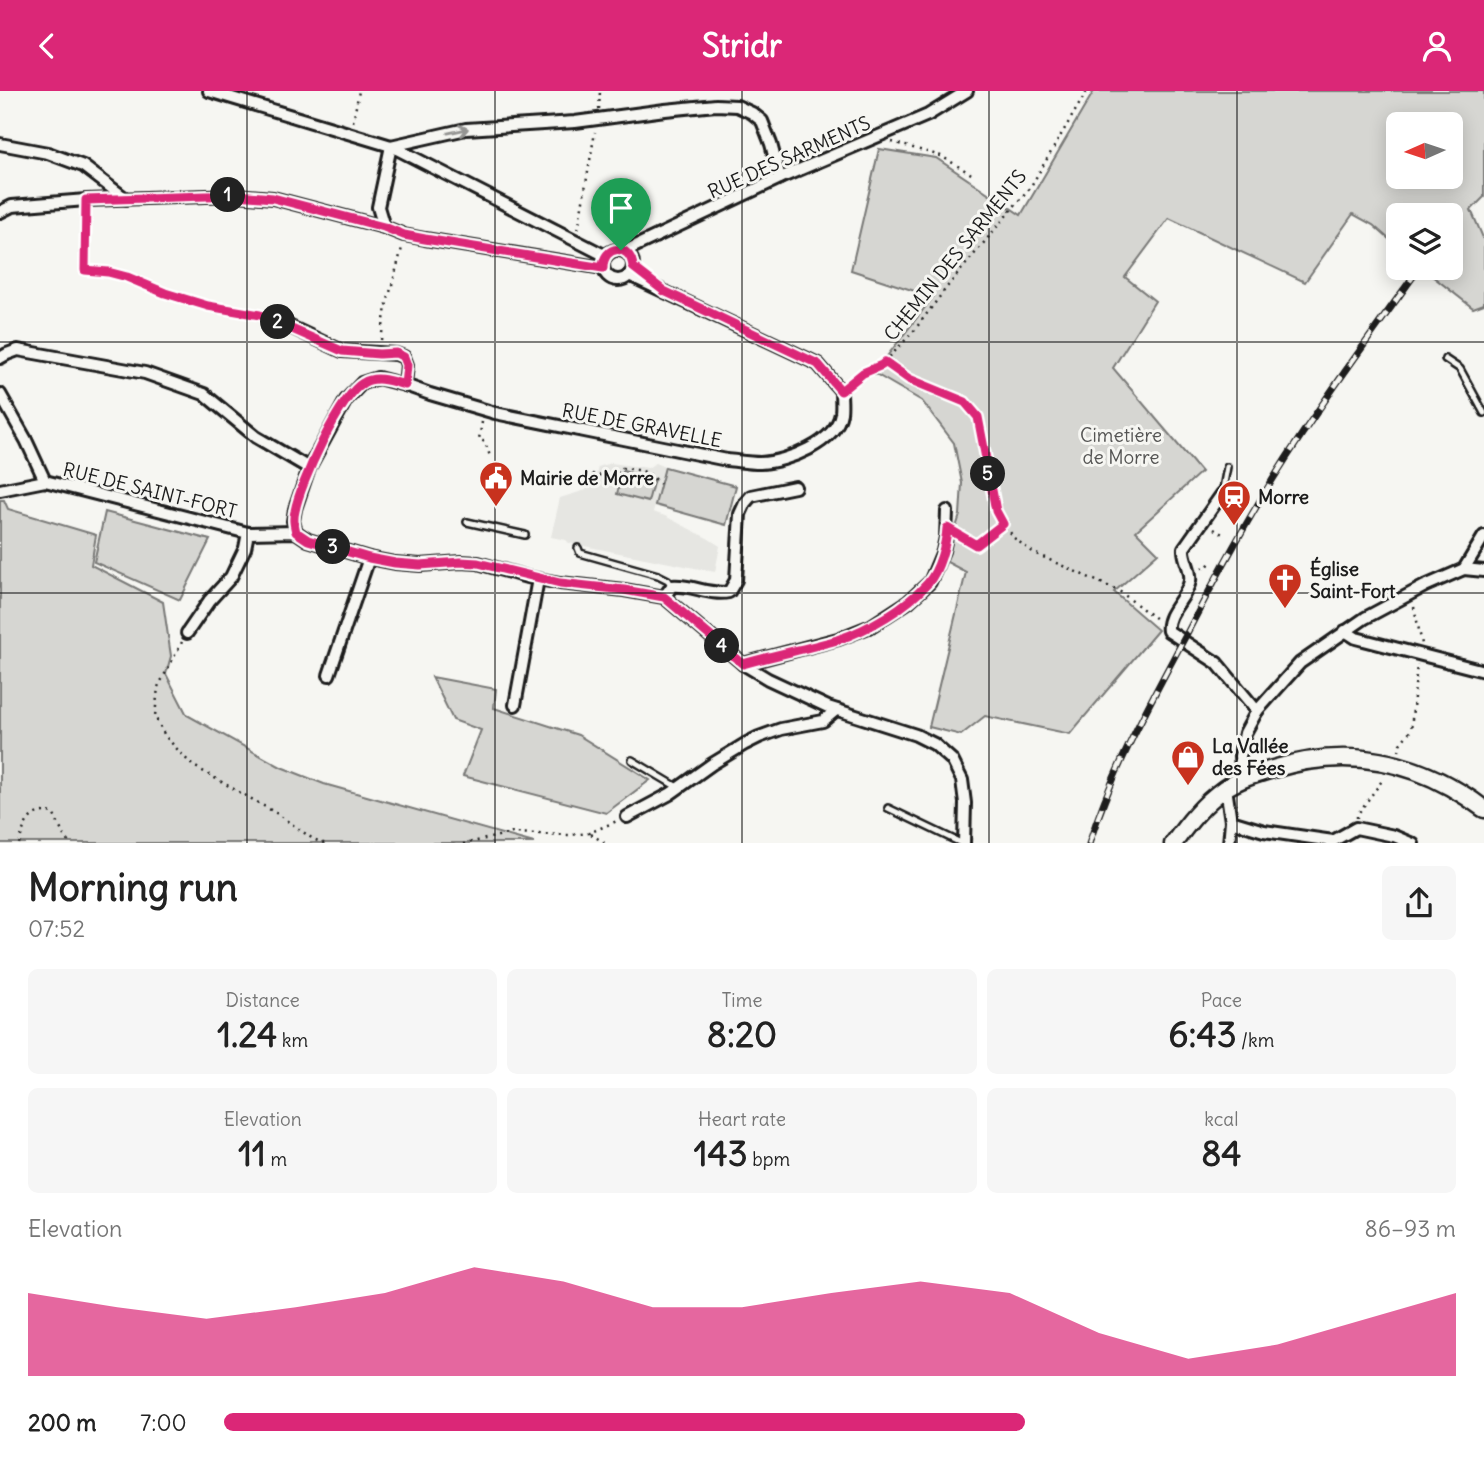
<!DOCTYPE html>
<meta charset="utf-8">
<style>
body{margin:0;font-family:Delius,sans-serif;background:#f6f6f6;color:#222;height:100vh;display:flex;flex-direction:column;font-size:26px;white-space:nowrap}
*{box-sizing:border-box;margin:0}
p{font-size:23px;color:#767676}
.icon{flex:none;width:38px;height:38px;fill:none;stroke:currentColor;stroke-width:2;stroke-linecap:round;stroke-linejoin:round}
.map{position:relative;height:752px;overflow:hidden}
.drawer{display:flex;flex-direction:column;background:#fff;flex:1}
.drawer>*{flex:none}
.needle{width:46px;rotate:267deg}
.buttons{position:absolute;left:1386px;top:21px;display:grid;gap:14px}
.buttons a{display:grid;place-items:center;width:77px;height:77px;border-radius:10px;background:#fff;box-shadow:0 4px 18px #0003;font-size:35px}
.pin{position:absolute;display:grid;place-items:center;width:60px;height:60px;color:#fff;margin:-72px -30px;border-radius:50% 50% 50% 0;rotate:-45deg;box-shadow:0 0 7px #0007}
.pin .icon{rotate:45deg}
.km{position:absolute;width:35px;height:35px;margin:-18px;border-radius:50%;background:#222;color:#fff;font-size:19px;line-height:35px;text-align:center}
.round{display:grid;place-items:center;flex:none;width:74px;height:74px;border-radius:10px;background:#f6f6f6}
.headline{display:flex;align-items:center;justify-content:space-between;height:119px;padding:0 28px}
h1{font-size:38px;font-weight:800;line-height:52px}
.stats{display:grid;grid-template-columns:repeat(3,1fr);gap:10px;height:119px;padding:7px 28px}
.stats div{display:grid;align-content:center;border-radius:10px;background:#f6f6f6;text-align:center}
.stats b{font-size:35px;font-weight:800}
.stats small{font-size:19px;font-weight:400}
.stats p{font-size:19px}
.chart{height:196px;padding:14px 28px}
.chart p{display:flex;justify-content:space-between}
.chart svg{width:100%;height:126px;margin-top:7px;fill:#db2777;opacity:.7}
ul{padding:0 28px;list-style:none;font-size:23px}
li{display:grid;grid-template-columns:112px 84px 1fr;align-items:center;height:52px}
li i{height:18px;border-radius:9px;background:#db2777}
header{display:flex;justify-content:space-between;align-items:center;height:91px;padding:0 28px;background:#db2777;color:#fff;font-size:32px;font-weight:800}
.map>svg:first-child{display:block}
</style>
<header><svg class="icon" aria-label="back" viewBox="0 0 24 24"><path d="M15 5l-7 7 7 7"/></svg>Stridr<svg class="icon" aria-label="person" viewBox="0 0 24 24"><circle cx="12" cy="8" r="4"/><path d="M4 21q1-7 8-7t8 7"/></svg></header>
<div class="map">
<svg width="1484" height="753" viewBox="0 0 1484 753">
<rect width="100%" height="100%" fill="#f6f6f2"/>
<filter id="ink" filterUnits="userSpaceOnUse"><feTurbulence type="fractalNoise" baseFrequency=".0143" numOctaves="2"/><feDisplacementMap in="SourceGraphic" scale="14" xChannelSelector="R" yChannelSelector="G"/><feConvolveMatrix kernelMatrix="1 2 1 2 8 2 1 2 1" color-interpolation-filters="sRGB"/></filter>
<g filter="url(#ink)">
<path fill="#e6e6e2" d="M611,372L648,377L655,372L665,376L653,421L665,425L709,448L720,455L715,481L569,452L566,449L551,446L560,407L586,399L588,392L594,393L598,376Z"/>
<g fill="#d6d6d2" stroke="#797977" stroke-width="2" fill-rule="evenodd">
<path d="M1094,0H1484V106L1471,119L1484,149V213L1473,217L1422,177H1451V124H1398V156L1373,134L1353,123L1305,191L1169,127L1125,186L1155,210L1113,277L1201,381L1136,440L1158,462L1114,501L1158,539L1070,643L985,625L961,644L929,636L966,481L945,470L960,424L962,392L954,352L922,310L874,282L933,206L851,179L879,58L936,67L1021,124ZM1398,33H1451V86H1398Z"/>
<path d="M665,376L736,395L726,434L655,414Z"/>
<path d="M623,380L654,388L648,411L617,403Z"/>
<path d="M0,409H4L8,418L96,444L91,474L163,511L171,565L166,583L187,624L281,676L324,693L534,752H0Z"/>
<path d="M105,421L210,449L180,509L94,471Z"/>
<path d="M432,586L496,598L494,617L578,644L650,689L606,722L463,685L481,639L453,629Z"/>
</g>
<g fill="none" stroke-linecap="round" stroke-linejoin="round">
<g stroke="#1c1c1c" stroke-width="10">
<g id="lane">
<path d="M1445,268L1460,278L1484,322"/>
<path d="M841,300L863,282"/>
<path d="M1222,403L1227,376"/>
<path d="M467,431L525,444"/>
<path d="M578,457L580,462L658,484L668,489L672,495"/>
<path d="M632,669L679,697"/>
<path d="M888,717L963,753"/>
</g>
</g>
<g stroke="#1c1c1c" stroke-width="16">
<g id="street">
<path d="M209,0L391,55L606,165"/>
<path d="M0,53L48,62L83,75L126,108"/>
<path d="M0,121L12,115L86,109L236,104L273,107L384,136L404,144L425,148L603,177"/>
<path d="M384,136L378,116L391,55L466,38L575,31L665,19L716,14L737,15L752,22L762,30L771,53L780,87"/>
<circle cx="618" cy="174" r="15"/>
<path d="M625,160L780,87L928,24L967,0"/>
<path d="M278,230L342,260L396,263L404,266L407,274L405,294"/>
<path d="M0,267L7,263L18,259L145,282L204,303L256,346L309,377"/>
<path d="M0,303L26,349L45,390"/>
<path d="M0,399L45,390L248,442L296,441L308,449L369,467L395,472L420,474L461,471L478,472L527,486L560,492L624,499L664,506L743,573L768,588L828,616L916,644L934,653L952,669L962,689L965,712L964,753"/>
<path d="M1222,403L1184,457C1183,469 1192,478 1190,490C1187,507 1165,522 1168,540L1217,572L1257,620"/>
<path d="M296,441L293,430L295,418L309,377L346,309L362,292L378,287L405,294L430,303L495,322L727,369C738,370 749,372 760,372C787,371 836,352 841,322C842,315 841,307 841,300L818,273L629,184"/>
<path d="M1464,478L1484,480"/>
<path d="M664,506L672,495C691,493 710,505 729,501L736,489L740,423L745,412L751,405L795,396"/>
<path d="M1345,540L1356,547L1484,580"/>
<path d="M187,542L209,510L231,486L245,457L248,442"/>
<path d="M743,573L838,548L871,535L908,511L930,491L943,460L946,446L947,420"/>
<path d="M329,584L369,467"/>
<path d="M515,614L538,488"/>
<path d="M1242,688L1240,665L1245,642L1257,620L1300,572L1365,527L1425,495L1464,478L1484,445"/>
<path d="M1226,697L1231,730L1229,753"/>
<path d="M627,726L670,703L712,673L745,653L759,646L781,638L823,630L836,619"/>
<path d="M1231,730L1264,740L1333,750L1356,737L1394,745L1413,753"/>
</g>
</g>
<g stroke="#1c1c1c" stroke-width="21">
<path id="secondary" d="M1173,753C1188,732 1203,713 1224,698C1239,688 1256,683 1273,678C1350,654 1421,670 1484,718"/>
</g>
<g stroke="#1c1c1c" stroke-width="2.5" stroke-dasharray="2 5" stroke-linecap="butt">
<path d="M599,18L600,0"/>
<path d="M353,31L359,0"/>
<path d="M892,51L941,65L973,84"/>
<path d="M86,120L85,179L108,181L126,186L165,202L208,215L260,224L268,227"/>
<path d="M578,138L595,41"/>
<path d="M381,249L386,216L402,157"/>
<path d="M885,271L909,288L965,311L978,326L996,420L1014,447L1034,462L1119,500L1156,528"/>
<path d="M873,278L882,274L913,241L947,196L1031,95L1087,0"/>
<path d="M482,331L479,348L485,351L491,368"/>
<path d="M592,383L614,387L622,377C640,379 648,379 660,393"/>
<path d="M1214,438L1224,444"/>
<path d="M957,443L976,454L1004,433"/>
<path d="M1202,477L1207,476L1212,469"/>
<path d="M1414,516L1422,553"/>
<path d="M182,551L158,596L155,625L165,645L192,674L276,722L313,748L326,753"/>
<path d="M1399,660L1400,653L1411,639L1417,573"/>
<path d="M1357,727V724L1384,687"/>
<path d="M591,743L606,753"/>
<path d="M19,753C24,733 30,717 53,722L64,745L71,753"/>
<path d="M463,753L512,742L570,744L589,742L617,730"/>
</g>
<use href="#lane" stroke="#f6f6f2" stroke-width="5"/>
<use href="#street" stroke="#f6f6f2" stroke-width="10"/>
<use href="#secondary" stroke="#f6f6f2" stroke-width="16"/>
<g stroke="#1c1c1c" stroke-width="7">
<path id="rail" d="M1089,753C1112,680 1149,613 1185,546C1213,492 1241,440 1273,388C1317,318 1366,251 1415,183"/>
</g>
<use href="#rail" stroke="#f6f6f2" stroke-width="4.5" stroke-dasharray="13" stroke-linecap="butt"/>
</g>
<defs><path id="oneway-shaft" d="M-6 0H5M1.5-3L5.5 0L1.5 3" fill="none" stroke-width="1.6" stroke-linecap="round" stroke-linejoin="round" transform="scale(1.75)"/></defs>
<use stroke="#949492" href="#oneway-shaft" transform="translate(458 40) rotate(-12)"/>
</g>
<g fill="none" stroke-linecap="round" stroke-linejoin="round" filter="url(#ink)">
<g stroke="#fff" stroke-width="14">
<path id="route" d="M236,104L273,107L384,136L404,144L425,148L603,177C603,153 631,152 633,176L664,200L818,273L841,300L863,282L882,274L885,271L909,288L965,311L978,326L996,420L1003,433L976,454L947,437C946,454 939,479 928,492C906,517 868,539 837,549C806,558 774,564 743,573L664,506L624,499L560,492L478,472L461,471L420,474L395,472L369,467L308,449L296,441C294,433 293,428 295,420C300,393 340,305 363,292C376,284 391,290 405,294L407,274L404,266L396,262L379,263L342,260L260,224L208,215L165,202L127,186L108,181L85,179L86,109Z"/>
</g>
<use href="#route" stroke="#db2777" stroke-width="9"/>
</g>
<path fill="none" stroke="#1c1c1c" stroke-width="2" stroke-opacity="0.55" d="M247,0V753M495,0V753M742,0V753M989,0V753M1237,0V753M0,251H1484M0,502H1484"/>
<defs>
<g id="civic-pin" transform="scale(1.75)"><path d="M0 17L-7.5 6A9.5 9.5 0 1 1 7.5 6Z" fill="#c8321e" stroke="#f6f6f2"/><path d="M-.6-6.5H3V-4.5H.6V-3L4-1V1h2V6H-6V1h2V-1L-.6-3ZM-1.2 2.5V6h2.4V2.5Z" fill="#fff"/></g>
<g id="station-pin" transform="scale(1.75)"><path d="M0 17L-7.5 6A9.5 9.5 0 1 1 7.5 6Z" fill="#c8321e" stroke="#f6f6f2"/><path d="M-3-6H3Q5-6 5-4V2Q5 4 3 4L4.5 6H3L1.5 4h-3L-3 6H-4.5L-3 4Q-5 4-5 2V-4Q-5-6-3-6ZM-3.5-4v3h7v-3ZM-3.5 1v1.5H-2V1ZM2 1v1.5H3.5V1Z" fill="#fff"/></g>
<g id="church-pin" transform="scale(1.75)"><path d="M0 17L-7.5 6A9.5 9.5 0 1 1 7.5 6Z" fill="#c8321e" stroke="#f6f6f2"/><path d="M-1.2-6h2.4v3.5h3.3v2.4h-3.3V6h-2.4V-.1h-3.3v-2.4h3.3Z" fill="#fff"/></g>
<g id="shop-pin" transform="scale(1.75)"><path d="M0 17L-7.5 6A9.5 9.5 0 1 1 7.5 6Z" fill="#c8321e" stroke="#f6f6f2"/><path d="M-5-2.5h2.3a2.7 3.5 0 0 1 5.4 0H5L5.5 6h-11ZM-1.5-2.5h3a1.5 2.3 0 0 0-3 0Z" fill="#fff"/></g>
</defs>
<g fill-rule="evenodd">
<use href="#civic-pin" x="496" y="387"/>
<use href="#station-pin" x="1234" y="406"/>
<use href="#church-pin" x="1285" y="489"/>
<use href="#shop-pin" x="1188" y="666"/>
</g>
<g text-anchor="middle" stroke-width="6" stroke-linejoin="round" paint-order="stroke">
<g font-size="19" fill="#1c1c1c" stroke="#f6f6f2">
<text transform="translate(789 66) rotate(-24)" y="7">RUE DES SARMENTS</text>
<text transform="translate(955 164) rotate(-51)" y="7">CHEMIN DES SARMENTS</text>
<text transform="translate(642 334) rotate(11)" y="7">RUE DE GRAVELLE</text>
<text transform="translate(150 399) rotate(14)" y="7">RUE DE SAINT-FORT</text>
</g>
<g font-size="19" fill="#545453" stroke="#f6f6f2">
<text x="1121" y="351">Cimetière<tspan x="1121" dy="22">de Morre</tspan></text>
</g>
<g font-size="19" font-weight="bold" fill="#1c1c1c" stroke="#f6f6f2" text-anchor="start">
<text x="520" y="394">Mairie de Morre</text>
<text x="1258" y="413">Morre</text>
<text x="1310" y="485">Église<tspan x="1310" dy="22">Saint-Fort</tspan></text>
<text x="1212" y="662">La Vallée<tspan x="1212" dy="22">des Fées</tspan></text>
</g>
</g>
</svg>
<div class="buttons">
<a><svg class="needle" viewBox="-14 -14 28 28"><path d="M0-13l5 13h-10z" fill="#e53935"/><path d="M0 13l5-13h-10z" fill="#767676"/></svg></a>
<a><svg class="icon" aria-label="layers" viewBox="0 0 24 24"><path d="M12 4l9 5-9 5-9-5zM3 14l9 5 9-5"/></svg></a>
</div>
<div class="pin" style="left:621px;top:159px;background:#1e9e55"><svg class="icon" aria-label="arrive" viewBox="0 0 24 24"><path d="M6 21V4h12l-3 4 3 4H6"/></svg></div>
<b class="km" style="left:228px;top:104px">1</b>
<b class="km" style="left:278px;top:231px">2</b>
<b class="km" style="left:333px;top:456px">3</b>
<b class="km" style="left:722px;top:555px">4</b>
<b class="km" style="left:988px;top:383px">5</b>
</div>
<section class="drawer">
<div class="headline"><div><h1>Morning run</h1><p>07:52</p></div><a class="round"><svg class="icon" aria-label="share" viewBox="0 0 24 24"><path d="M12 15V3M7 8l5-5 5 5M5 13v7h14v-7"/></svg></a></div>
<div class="stats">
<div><p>Distance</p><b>1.24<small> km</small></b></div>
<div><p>Time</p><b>8:20</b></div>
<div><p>Pace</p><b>6:43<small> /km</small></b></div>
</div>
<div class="stats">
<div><p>Elevation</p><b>11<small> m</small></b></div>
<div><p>Heart rate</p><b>143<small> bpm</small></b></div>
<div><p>kcal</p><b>84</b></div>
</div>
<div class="chart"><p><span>Elevation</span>86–93 m</p>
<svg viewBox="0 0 160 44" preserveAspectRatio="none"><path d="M0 44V15L10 20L20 24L30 20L40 15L50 6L60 11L70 20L80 20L90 15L100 11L110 15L120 29L130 38L140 33L150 24L160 15V44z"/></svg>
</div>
<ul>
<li><b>200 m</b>7:00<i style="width:65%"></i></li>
</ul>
</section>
